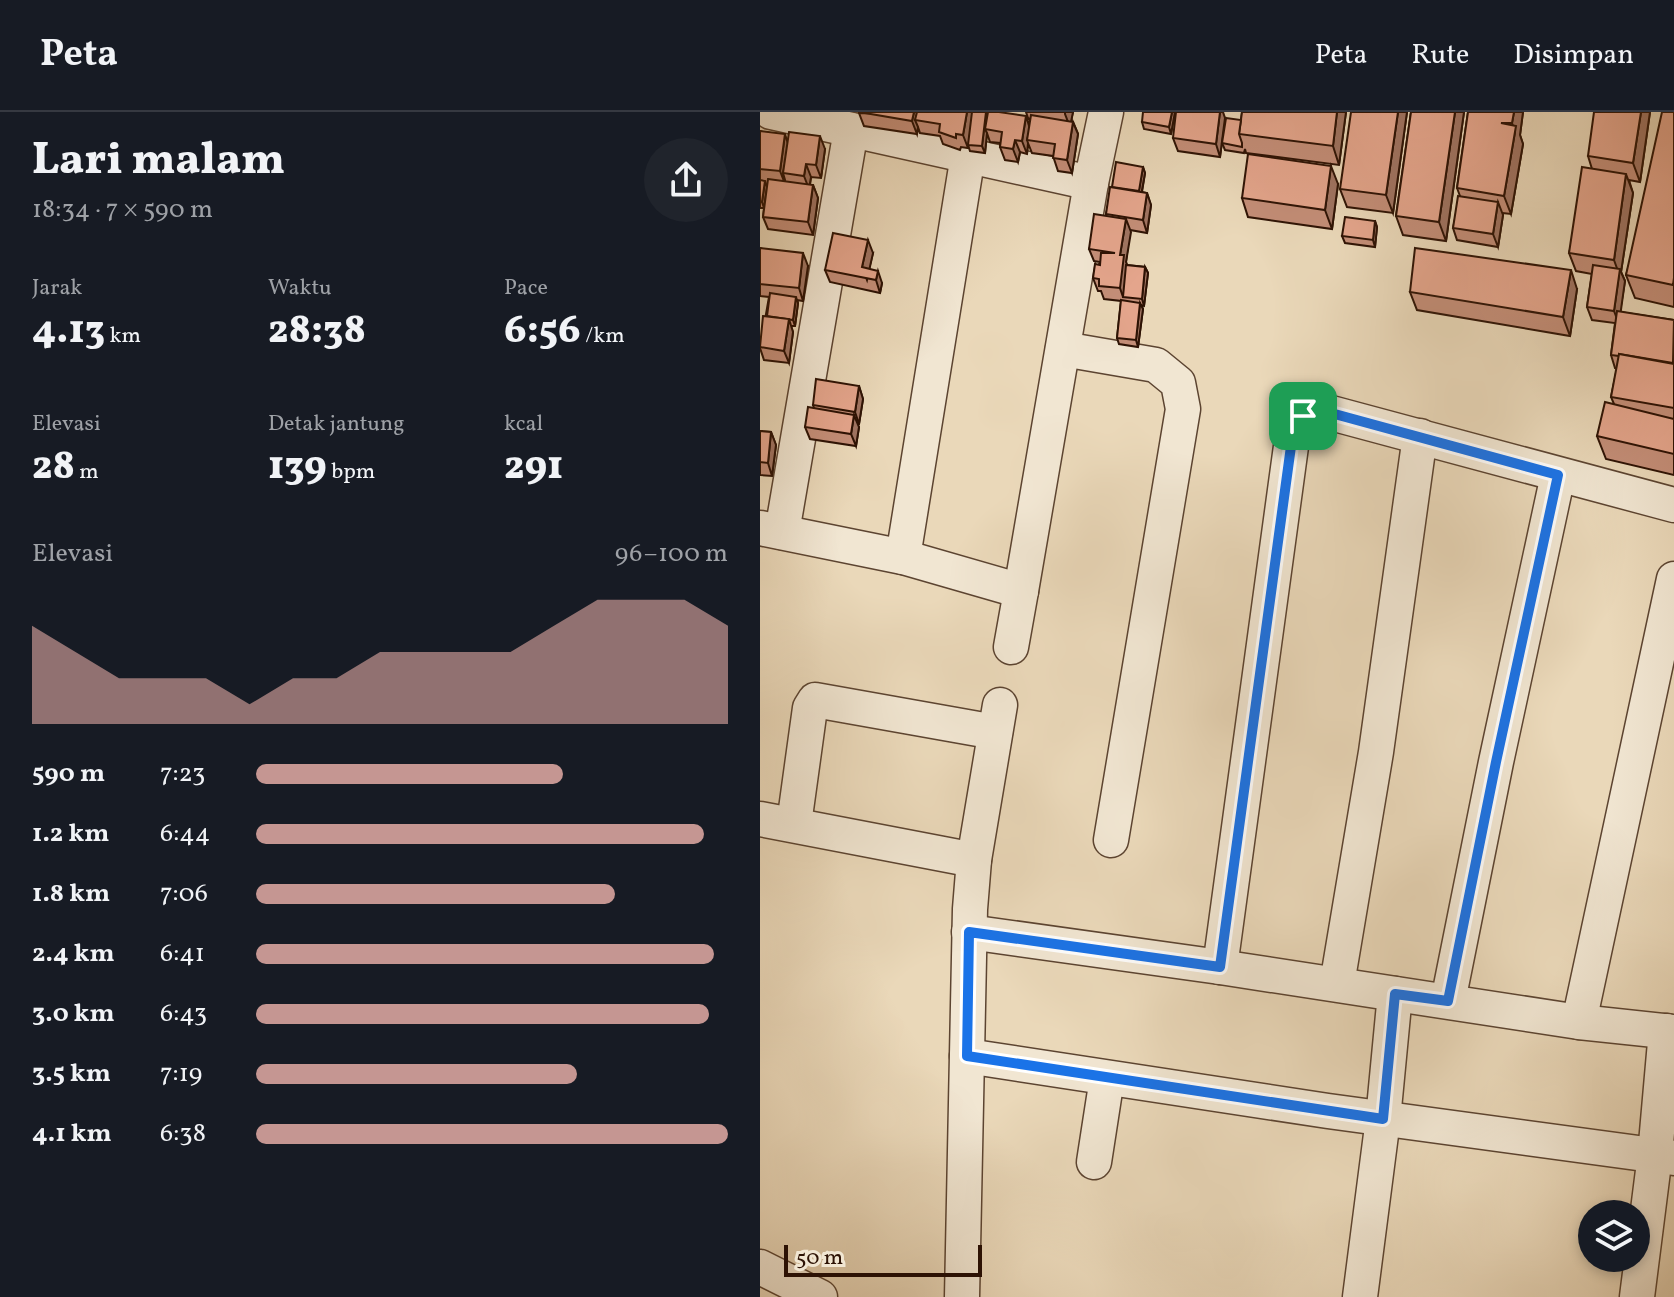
<!DOCTYPE html>
<html lang="id">
<meta charset="utf-8">
<style>
body{margin:0;font-family:Vollkorn,serif;background:#20242c;color:#f1f3f6;height:100vh;display:flex;flex-direction:column;font-size:30px;white-space:nowrap}
*{box-sizing:border-box;margin:0}
p{font-size:26px;color:#9ea1a6}
.icon{flex:none;width:44px;height:44px;fill:none;stroke:currentColor;stroke-width:2;stroke-linecap:round;stroke-linejoin:round}
.map{position:relative;flex:1;overflow:hidden}
.panel{display:flex;flex-direction:column;background:#171b24;width:760px}
.panel>*{flex:none}
.tools{position:absolute;left:818px;top:1088px;display:grid;gap:16px}
.tools a{display:grid;place-items:center;width:72px;height:72px;border-radius:50%;background:#171b24;box-shadow:0 4px 12px #0003;font-size:40px}
.scale{position:absolute;left:24px;bottom:20px;width:198px;box-sizing:border-box;padding-left:8px;border:4px solid #2d1204;border-top:0;font-size:22px;line-height:28px;white-space:nowrap;color:#2d1204;-webkit-text-stroke:6px #f1e6d2;paint-order:stroke}
.pin{position:absolute;display:grid;place-items:center;width:68px;height:68px;color:#fff;margin:-34px;border-radius:16px;box-shadow:0 4px 12px #0006}
.round{display:grid;place-items:center;flex:none;width:84px;height:84px;border-radius:42px;background:#20242c}
.headline{display:flex;align-items:center;justify-content:space-between;height:136px;padding:0 32px}
h1{font-size:44px;font-weight:800;line-height:60px}
.metrics{display:grid;grid-template-columns:repeat(3,1fr);gap:12px;height:136px;padding:8px 32px}
.metrics div{display:grid;align-content:center}
.metrics b{font-size:40px;font-weight:800}
.metrics small{font-size:22px;font-weight:400}
.metrics p{font-size:22px}
.chart{height:224px;padding:16px 32px}
.chart p{display:flex;justify-content:space-between}
.chart svg{width:100%;height:144px;margin-top:8px;fill:#c59692;opacity:.7}
ul{padding:0 32px;list-style:none;font-size:26px}
li{display:grid;grid-template-columns:128px 96px 1fr;align-items:center;height:60px}
li i{height:20px;border-radius:10px;background:#c59692}
header{display:flex;align-items:center;gap:48px;box-sizing:border-box;height:112px;padding:0 40px;background:#171b24;border-bottom:2px solid #363941}
header strong{font-size:38px}
nav{display:flex;gap:44px;margin-inline-start:auto;font-size:28px}
main{display:flex;flex:1;min-height:0}
.map>svg:first-child{display:block}
</style>
<header>
<strong>Peta</strong>
<nav><a>Peta</a><a>Rute</a><a>Disimpan</a></nav>
</header>
<main>
<section class="panel">
<div class="headline"><div><h1>Lari malam</h1><p>18:34 · 7 × 590 m</p></div><a class="round"><svg class="icon" aria-label="share" viewBox="0 0 24 24"><path d="M12 15V3M7 8l5-5 5 5M5 13v7h14v-7"/></svg></a></div>
<div class="metrics">
<div><p>Jarak</p><b>4.13<small> km</small></b></div>
<div><p>Waktu</p><b>28:38</b></div>
<div><p>Pace</p><b>6:56<small> /km</small></b></div>
</div>
<div class="metrics">
<div><p>Elevasi</p><b>28<small> m</small></b></div>
<div><p>Detak jantung</p><b>139<small> bpm</small></b></div>
<div><p>kcal</p><b>291</b></div>
</div>
<div class="chart"><p><span>Elevasi</span>96–100 m</p>
<svg viewBox="0 0 160 44" preserveAspectRatio="none"><path d="M0 44V14L10 22L20 30L30 30L40 30L50 38L60 30L70 30L80 22L90 22L100 22L110 22L120 14L130 6L140 6L150 6L160 14V44z"/></svg>
</div>
<ul>
<li><b>590 m</b>7:23<i style="width:65%"></i></li>
<li><b>1.2 km</b>6:44<i style="width:95%"></i></li>
<li><b>1.8 km</b>7:06<i style="width:76%"></i></li>
<li><b>2.4 km</b>6:41<i style="width:97%"></i></li>
<li><b>3.0 km</b>6:43<i style="width:96%"></i></li>
<li><b>3.5 km</b>7:19<i style="width:68%"></i></li>
<li><b>4.1 km</b>6:38<i style="width:100%"></i></li>
</ul>
</section>
<div class="map">
<svg width="914" height="1185" viewBox="0 0 914 1185">
<rect width="100%" height="100%" fill="#ead8b9"/>
<filter id="stains"><feTurbulence type="fractalNoise" baseFrequency=".0025" numOctaves="4"/><feColorMatrix values="0 0 0 0 .2 0 0 0 0 .09 0 0 0 0 .02 0 0 0 .5 -.17"/></filter>
<radialGradient id="worn" r=".72"><stop offset=".6" stop-color="#630" stop-opacity="0"/><stop offset="1" stop-color="#630" stop-opacity=".3"/></radialGradient>
<g fill="none" stroke-linecap="round" stroke-linejoin="round">
<g stroke="#5c4431" stroke-width="37">
<g id="minor">
<path d="M11,0L331,71L346,0"/>
<path d="M303,237L396,253L418,271L423,297L351,728"/>
<path d="M0,416L143,445L261,479L331,71"/>
<path d="M22,420L91,18"/>
<path d="M143,445L208,43"/>
<path d="M251,535L261,479"/>
<path d="M0,707L214,748"/>
<path d="M34,712L50,596L55,588L235,620"/>
<path d="M209,820L460,855L819,910L914,920"/>
<path d="M460,855L532,327L543,304L560,298L914,393"/>
<path d="M577,872L616,640L660,324"/>
<path d="M688,889L736,650L798,363"/>
<path d="M819,910L914,467"/>
<path d="M207,944L568,999L914,1046"/>
<path d="M334,1050L347,966"/>
<path d="M0,1155L60,1185"/>
<path d="M202,1185L210,797L214,748L240,593"/>
<path d="M600,1185L623,1007L635,882"/>
<path d="M877,1185L895,1043L906,919"/>
</g>
</g>
<use href="#minor" stroke="#f1e6d2" stroke-width="34"/>
</g>
<g fill="#c48e78" stroke="#2d1204" stroke-width="2">
<path d="M266,0H313L311,9L313,10L318,22L312,61L298,59L293,44L272,41L268,31L267,42L260,40L258,50L245,48L240,35V31L230,30L227,21L225,41L210,39L208,33V36L201,35L200,38L183,32L180,24L160,21L158,15L157,22L104,14L99,1L266,4L269,14L270,7L268,6Z"/>
<path d="M415,0L411,22L384,17L382,10Z"/>
<path d="M482,0H586L579,53L486,41L485,37L484,41L465,38L462,31L481,8Z"/>
<path d="M647,0L633,101L587,95L580,77Z"/>
<path d="M651,0H704L686,129L643,123L636,104Z"/>
<path d="M708,0H763L760,23L763,32L751,102L742,101L743,103L738,135L697,128L693,116L700,84L697,76Z"/>
<path d="M890,0L880,70L869,68L873,81L861,160L865,169L860,200L914,208V363L846,347L837,324L854,292L851,285L857,256H855L851,243L855,211L832,208L827,195L832,162L816,159L809,141L832,57L828,44Z"/>
<path d="M914,0V195L875,186L866,163Z"/>
<path d="M465,6L460,45L418,39L413,26Z"/>
<path d="M0,19L27,30L65,37L61,66L51,65L50,73H53L58,86L53,123L8,117L3,105L4,96H0Z"/>
<path d="M383,55L385,61L382,80L387,81L391,93L387,121L370,118L366,150L367,153L385,155L388,161L384,194L381,193L383,197L378,235L359,232L357,226L361,189L344,187L341,179H338L333,166L340,150L334,149L329,137L346,104V102L352,75Z"/>
<path d="M578,72L572,117L488,105L482,86Z"/>
<path d="M615,109L617,115L615,135L585,131L582,124Z"/>
<path d="M0,136L48,154L43,189L37,188L38,191L35,214H31L33,220L29,251L4,248L0,236L9,185L0,184Z"/>
<path d="M113,141L109,157L122,171L120,181L70,170L65,158Z"/>
<path d="M817,177L810,224L657,198L650,180Z"/>
<path d="M99,274L103,287L99,312H97L99,315L96,334L50,327L45,315L54,296L53,293Z"/>
<path d="M0,319L11,320L16,333L12,364L0,363Z"/>
</g>
<g fill="#a07462" stroke="#2d1204" stroke-width="2">
<path d="M154,0H160L155,8L158,15L157,22L152,9Z"/>
<path d="M207,0H213L208,36L203,23Z"/>
<path d="M226,0H228L225,17L227,21L225,41L222,34Z"/>
<path d="M305,0H313L310,15L305,2Z"/>
<path d="M412,0H415L411,22L409,15Z"/>
<path d="M460,0H463L465,6L460,45L456,32Z"/>
<path d="M577,0H586L579,53L573,34Z"/>
<path d="M638,0H647L633,101L626,83Z"/>
<path d="M695,0H704L686,129L679,110Z"/>
<path d="M754,0H763L760,23L763,32L751,102L744,84L755,20L752,11Z"/>
<path d="M881,0H890L880,70L873,51Z"/>
<path d="M266,4L270,17L267,28L268,31L267,42L262,29Z"/>
<path d="M313,10L318,22L312,61L307,48Z"/>
<path d="M25,22L29,35L23,61L25,68V72L20,59Z"/>
<path d="M60,24L65,37L61,66L56,53Z"/>
<path d="M255,28L260,40L258,50L253,37Z"/>
<path d="M46,52L51,65L49,77L44,64Z"/>
<path d="M571,54L578,72L572,117L565,98Z"/>
<path d="M383,55L385,61L380,89L378,83Z"/>
<path d="M866,62L873,81L861,160L865,169L859,212L854,199L859,162L854,148Z"/>
<path d="M5,69L7,75L4,96L2,90Z"/>
<path d="M53,73L58,86L53,123L48,110Z"/>
<path d="M387,81L391,93L387,121L383,108Z"/>
<path d="M738,90L743,103L738,135L733,122Z"/>
<path d="M366,107L371,120L366,150L368,156L363,185L360,176V143Z"/>
<path d="M615,109L617,115L615,135L613,128Z"/>
<path d="M108,128L113,141L107,168L102,155Z"/>
<path d="M43,141L48,154L43,189L39,176Z"/>
<path d="M385,155L388,161L384,194L382,187Z"/>
<path d="M811,158L817,177L810,224L803,205Z"/>
<path d="M118,159L122,171L120,181L116,168Z"/>
<path d="M36,185L38,191L35,214L33,208Z"/>
<path d="M380,191L383,197L378,235L376,228Z"/>
<path d="M29,207L33,220L29,251L24,239Z"/>
<path d="M99,274L103,287L99,312L95,300Z"/>
<path d="M94,303L99,315L96,334L91,322Z"/>
<path d="M11,320L16,333L12,364L8,351Z"/>
</g>
<g fill="#e4a58c" stroke="#2d1204" stroke-width="2">
<path d="M99,0H154L152,9Z"/>
<path d="M157,0H207L203,23L196,22V26L179,20L180,12L155,8Z"/>
<path d="M212,0H226L222,34L208,33Z"/>
<path d="M228,0H239L266,4L262,29L255,28L253,37L240,35L242,20L225,17Z"/>
<path d="M383,0H412L409,15L382,10Z"/>
<path d="M416,0H460L456,32L413,26Z"/>
<path d="M482,0H577L573,34L479,22Z"/>
<path d="M591,0H638L626,83L580,77Z"/>
<path d="M651,0H695L679,110L636,104Z"/>
<path d="M708,0H754L752,11H741L756,14L744,84L697,76Z"/>
<path d="M834,0H881L873,51L828,44Z"/>
<path d="M902,0H914V166L913,173L866,163Z"/>
<path d="M271,3L313,10L307,48L293,46L295,32L267,28Z"/>
<path d="M466,6L481,8L479,22L482,31V35L462,31Z"/>
<path d="M0,19L25,22L20,59L0,57Z"/>
<path d="M29,20L60,24L56,53L46,52L44,64L23,61Z"/>
<path d="M488,42L571,54L565,98L482,86Z"/>
<path d="M356,50L383,55L379,79L352,75Z"/>
<path d="M822,55L866,62L854,148L809,141Z"/>
<path d="M8,67L53,73L48,110L3,105Z"/>
<path d="M0,68L5,69L2,90L0,89Z"/>
<path d="M350,75L387,81L383,108L346,102Z"/>
<path d="M698,84L738,90L733,122L693,116Z"/>
<path d="M334,102L366,107L360,143H364L360,176L339,174V167L333,166L335,152L340,153L341,141H355L329,137Z"/>
<path d="M585,105L615,109L613,128L582,124Z"/>
<path d="M73,121L108,128L102,155L118,159L116,168L65,158Z"/>
<path d="M0,136L43,141L39,176L0,172Z"/>
<path d="M655,136L811,158L803,205L650,180Z"/>
<path d="M366,153L385,155L382,187L363,185Z"/>
<path d="M833,153L860,157L854,199L827,195Z"/>
<path d="M10,181L36,185L33,208L7,204Z"/>
<path d="M361,188L380,191L376,228L357,226Z"/>
<path d="M857,199L914,208L913,251L859,242V244L851,243Z"/>
<path d="M3,204L29,207L24,239L0,235Z"/>
<path d="M859,242L914,252V296L851,285Z"/>
<path d="M56,267L99,274L95,300L53,293Z"/>
<path d="M845,290L914,307V342L837,324Z"/>
<path d="M48,295L94,303L91,322L45,315Z"/>
<path d="M0,319L11,320L8,351L0,350Z"/>
</g>
<g fill="none" stroke-linecap="round" stroke-linejoin="round">
<g stroke="#fff" stroke-width="16">
<path id="route" d="M560,298L798,363L736,650L688,889L635,882L623,1007L207,944L209,820L460,855L532,327L543,304Z"/>
</g>
<use href="#route" stroke="#1a73e8" stroke-width="10"/>
</g>
<rect width="100%" height="100%" filter="url(#stains)"/>
<rect width="100%" height="100%" fill="url(#worn)"/>
</svg>
<div class="tools">
<a><svg class="icon" aria-label="layers" viewBox="0 0 24 24"><path d="M12 4l9 5-9 5-9-5zM3 14l9 5 9-5"/></svg></a>
</div>
<div class="scale">50 m</div>
<div class="pin" style="left:543px;top:304px;background:#1e9e55"><svg class="icon" aria-label="arrive" viewBox="0 0 24 24"><path d="M6 21V4h12l-3 4 3 4H6"/></svg></div>
</div>
</main>
